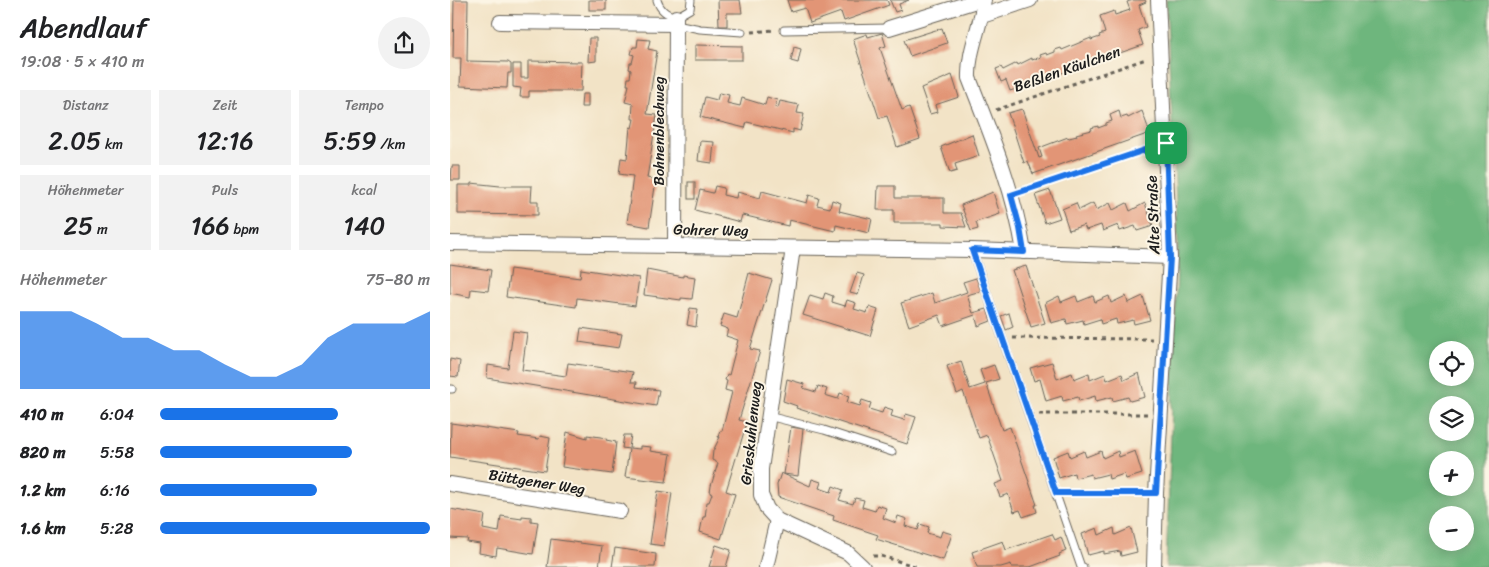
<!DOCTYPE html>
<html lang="de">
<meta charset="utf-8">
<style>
body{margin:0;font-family:Sriracha,sans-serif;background:#f2f2f2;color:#202124;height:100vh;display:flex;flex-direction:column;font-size:19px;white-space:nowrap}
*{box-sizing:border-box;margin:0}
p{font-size:16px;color:#757577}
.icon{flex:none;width:28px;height:28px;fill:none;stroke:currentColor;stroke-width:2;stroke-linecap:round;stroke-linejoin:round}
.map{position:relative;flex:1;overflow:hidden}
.drawer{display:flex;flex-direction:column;background:#fff;width:450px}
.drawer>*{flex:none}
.tools{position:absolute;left:979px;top:341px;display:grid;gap:10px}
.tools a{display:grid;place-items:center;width:45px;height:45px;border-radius:50%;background:#fff;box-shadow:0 2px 12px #0003;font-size:25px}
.pin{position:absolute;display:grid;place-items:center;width:42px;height:42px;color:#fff;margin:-21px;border-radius:10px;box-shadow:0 2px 8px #0006}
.round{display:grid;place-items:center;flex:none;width:52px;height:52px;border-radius:26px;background:#f2f2f2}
.summary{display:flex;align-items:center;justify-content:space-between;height:85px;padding:0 20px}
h1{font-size:28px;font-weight:600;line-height:38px}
.figures{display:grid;grid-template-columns:repeat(3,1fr);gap:8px;height:85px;padding:5px 20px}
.figures div{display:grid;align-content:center;border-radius:0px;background:#f2f2f2;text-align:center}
.figures b{font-size:25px;font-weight:600}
.figures small{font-size:14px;font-weight:400}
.figures p{font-size:14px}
.chart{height:140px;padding:10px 20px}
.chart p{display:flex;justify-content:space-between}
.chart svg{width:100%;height:90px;margin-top:5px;fill:#1a73e8;opacity:.7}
ul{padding:0 20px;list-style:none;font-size:16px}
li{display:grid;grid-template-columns:80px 60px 1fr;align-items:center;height:38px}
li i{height:12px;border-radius:6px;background:#1a73e8}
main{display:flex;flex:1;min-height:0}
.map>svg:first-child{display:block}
</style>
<main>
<section class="drawer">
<div class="summary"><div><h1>Abendlauf</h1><p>19:08 · 5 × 410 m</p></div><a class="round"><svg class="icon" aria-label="share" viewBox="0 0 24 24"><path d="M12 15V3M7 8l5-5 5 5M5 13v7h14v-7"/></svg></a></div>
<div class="figures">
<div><p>Distanz</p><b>2.05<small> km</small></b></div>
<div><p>Zeit</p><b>12:16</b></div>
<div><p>Tempo</p><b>5:59<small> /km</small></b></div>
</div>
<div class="figures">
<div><p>Höhenmeter</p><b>25<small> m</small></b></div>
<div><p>Puls</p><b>166<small> bpm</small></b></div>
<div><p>kcal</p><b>140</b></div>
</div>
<div class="chart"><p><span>Höhenmeter</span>75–80 m</p>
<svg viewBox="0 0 160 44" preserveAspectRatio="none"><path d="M0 44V6L10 6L20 6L30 12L40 19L50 19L60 25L70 25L80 32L90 38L100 38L110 32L120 19L130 12L140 12L150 12L160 6V44z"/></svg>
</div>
<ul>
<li><b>410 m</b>6:04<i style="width:66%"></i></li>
<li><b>820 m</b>5:58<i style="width:71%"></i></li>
<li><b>1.2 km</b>6:16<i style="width:58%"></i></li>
<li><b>1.6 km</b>5:28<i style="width:100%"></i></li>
</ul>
</section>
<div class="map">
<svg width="1039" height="567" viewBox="0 0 1039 567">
<rect width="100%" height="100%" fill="#fcf5e5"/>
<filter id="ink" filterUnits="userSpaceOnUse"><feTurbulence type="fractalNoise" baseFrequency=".02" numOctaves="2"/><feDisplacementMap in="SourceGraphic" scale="10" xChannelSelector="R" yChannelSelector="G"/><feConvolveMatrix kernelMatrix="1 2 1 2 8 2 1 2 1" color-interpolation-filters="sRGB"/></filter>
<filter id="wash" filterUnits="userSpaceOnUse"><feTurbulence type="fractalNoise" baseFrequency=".0096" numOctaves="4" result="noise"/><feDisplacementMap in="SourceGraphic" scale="20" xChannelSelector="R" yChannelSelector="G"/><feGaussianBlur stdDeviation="1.12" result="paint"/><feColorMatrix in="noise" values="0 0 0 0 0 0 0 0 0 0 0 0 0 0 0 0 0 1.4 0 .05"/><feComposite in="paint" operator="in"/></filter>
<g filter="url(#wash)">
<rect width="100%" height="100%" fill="#f2e3c6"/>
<path fill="#6eb67d" stroke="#45694c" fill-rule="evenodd" d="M716,0H1039V567H716L728,242ZM988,350H1015V378H988ZM988,405H1015V432H988ZM988,460H1015V488H988ZM988,515H1015V542H988Z"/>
<g id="blocks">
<g fill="#e29576">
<path d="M4,0H18L17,61L58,62L61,64V73H58L57,88L10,86L11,58H3Z"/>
<rect x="139" y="0" width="17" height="10"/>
<path d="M268,0H290L292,13H277V26H269Z"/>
<path d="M337,0H437L439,5L394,21L391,12L360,23L355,8L341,12Z"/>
<path d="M440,0H459L449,4L451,10L445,12Z"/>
<path d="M683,0H695L696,2L689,5L696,27L688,30L693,45L560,91L556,80L551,82L546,69L551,67L553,70L567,63L568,65L582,58V60L591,57L590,55L596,53L597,55L605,52V50L611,48L612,50L641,38V40L650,37L649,35L655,33L650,16L664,11L665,15L680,10L677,2Z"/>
<path d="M492,28L497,43L460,56L454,40Z"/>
<path d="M432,33L436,46L430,48L452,110L459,107L470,139L447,147L437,116L429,118L403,39L417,34L418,37Z"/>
<path d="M139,38H146V61L138,62Z"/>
<path d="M188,39L200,40L198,49L207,51L197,114L207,115L197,178L206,180L199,227L177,223L183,176L169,174L171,158L177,159L180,127L182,128L184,119H182L183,104L175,102L179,85H177L178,78H180L181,70L179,69L180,63H182L184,55L181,54L183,47H187Z"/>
<path d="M245,45L292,46V60H245Z"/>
<path d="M344,47L351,49L348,63L341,61Z"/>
<path d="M78,61L132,62L131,91H79V97H70L71,88L63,87V64H71V78H78Z"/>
<path d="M502,75L509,97L485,105L487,112L480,114L471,88Z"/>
<path d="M269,93L279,95L277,103L290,106L292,98L315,105L317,97L327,100L325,107L328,108L330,101L349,105L347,113L354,114L350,131L343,129V133L297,122L295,128L250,117L255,97L267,100Z"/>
<path d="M132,94H138V107H131Z"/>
<path d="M572,109L589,158L592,157L589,148L618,137L619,138L627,136L626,134L642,130L641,128L648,126V128L656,125V123L662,121L660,115L669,111L671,118L677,116L678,118L692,111L700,133L583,174L578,161L574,163L558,113Z"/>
<path d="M522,134L529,156L505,164L507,171L500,173L491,147Z"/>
<path d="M250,141L264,142L262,163L248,161Z"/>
<path d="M2,166H10V180H1Z"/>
<rect x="238" y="182" width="7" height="17"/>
<path d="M21,183L50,186H82L81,201H88V215L8,214V185H21Z"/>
<path d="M265,186L274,188L273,195L286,198L287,192L310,198L312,191L357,203L359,195L369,198L367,205L380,208L382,200L391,203L389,211L422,219L419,233L386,225L385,231L339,220L338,226L292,215L290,222L245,210L250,190L263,193Z"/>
<path d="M428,186H445V198H494V213H511L516,227L493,226V223H444V210H427Z"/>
<path d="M600,190L610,218L595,223L585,195Z"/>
<path d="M543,192L550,214L526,222L528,229L521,231L511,205Z"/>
<path d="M626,203L629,210L643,203L646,210L660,203L663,210L677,203L680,211L695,203L703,226L687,231L685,226L670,231L668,225L653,231L651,225L636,230L634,225L619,230L612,209Z"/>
<path d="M0,264L41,270L38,291L21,289L20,297L0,293Z"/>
<path d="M576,266L595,323L581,327L562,270Z"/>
<path d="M60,269L130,278L131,269L189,278L185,306L127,298L126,307L56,297Z"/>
<path d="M197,270L233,277V275L245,277L242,299L231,298V300L194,295Z"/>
<path d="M299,273L322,280L300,349L310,351L289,420L297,422L276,491L285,494L271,539L250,532L253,517H255L257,502H259L262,494L260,493L261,486L268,463L262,460L263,451L270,437H268L270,431H272L282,392L275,390L277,381L275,380L277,374L279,375L288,340L276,336L278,329L270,326L274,314L287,318Z"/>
<path d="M407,273L414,275L408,295L400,293Z"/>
<path d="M526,278L531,291L517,295L523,313L537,309L541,321L528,326L525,315L493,326L489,315L459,326L451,303L482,293L485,303L517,292L513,282Z"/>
<path d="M375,293L383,296L382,302L395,306L397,300L406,303L404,309L417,313L419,307L428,310L420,336L353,315L360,295L373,299Z"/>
<path d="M609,296L611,302L626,296L628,302L643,296L645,302L659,296L661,303L676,296L678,303L693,296L700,320L684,324L683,320L667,324L666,319L651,324L650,319L634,324L633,320L617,324L616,319L601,323L595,303Z"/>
<path d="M240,308L248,309L246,327L237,325Z"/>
<path d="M559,313L563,327L556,330L551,316Z"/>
<path d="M131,328L172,334L169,348L129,342Z"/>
<path d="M63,331L77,333L72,370L116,376L118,363L183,372L181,382H187L186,387L209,390L206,406L37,378L38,365L58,368Z"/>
<path d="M0,359L10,361L8,377L0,376Z"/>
<path d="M511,361L520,389L535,384L530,370L544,365L549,379L536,383L552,430L560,427L587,505H585L587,512L573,517L570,510L564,512L558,494L550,497L545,484L553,481L537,435L529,438L513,391L507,394L497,366Z"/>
<path d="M602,362L607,379L622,373L624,379L639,373L640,380L655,374L657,380L672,374L674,380L689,373L695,397L680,401L678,397L663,401L662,397L646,401L645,396L629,401L628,397L613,401L612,396L596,401L590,379L584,381L580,368Z"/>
<path d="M337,379L354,384L353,388L366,392L368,386L377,389L375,395L388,399L390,393L399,396L397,402L410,406L412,400L421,403L419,409L432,413L434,407L443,410L441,416L454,420L456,414L466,417L457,444L346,408L347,406L333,401Z"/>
<path d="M1,423L69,433L68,436L89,439L90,436L100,438L95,471L0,457Z"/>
<path d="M341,427L353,429L348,476L334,474Z"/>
<path d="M117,432L137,438V435L157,438L156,440L166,442L162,474L112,467Z"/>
<path d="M174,435H181L179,448L190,449V446L201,447L200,451L221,454L216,482L175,477L179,449L172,448Z"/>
<path d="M618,451L620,457L634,451L636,457L651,451L653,458L668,451L669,457L685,451L692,474L676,479L674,474L659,479L658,474L642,478L641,474L625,478L624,473L609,478L603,457Z"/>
<path d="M331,473L360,486L362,479L371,482L369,488L381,492L383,486L393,490L389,500L403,504L405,498L414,500L412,507L425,511L427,505L436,508L433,518L446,523L448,516L457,519L455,526L468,530L470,524L479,527L477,533L490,537L492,531L502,534L493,560L426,539L428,535L383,520L384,516L328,497L327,485Z"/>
<path d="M208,491L222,493L214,546L200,544Z"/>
<path d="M0,509L35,515L33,529L49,532L51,516L72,519V516L81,517V521L88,522L83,554L47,548L46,556L29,553L30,544L17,542L18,539L0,538Z"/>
<path d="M647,528L649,535L664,528L665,535L681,528L687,552L671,556L670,551L654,554V551L638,555L632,534Z"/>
<path d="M602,534L605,540L611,537L616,551L609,554L610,556L580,567H562L561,564L551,567H527L522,552L553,541L556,550Z"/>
<path d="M101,539L152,546L149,567H97Z"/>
<path d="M266,545L281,550L276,567H259Z"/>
<path d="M165,548L206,554L205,567H162Z"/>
</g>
</g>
</g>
<g filter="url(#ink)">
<use href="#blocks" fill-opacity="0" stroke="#676258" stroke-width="1"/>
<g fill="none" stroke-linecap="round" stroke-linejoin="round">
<g stroke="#676258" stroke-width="9">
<g id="service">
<path d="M207,0C210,10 216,14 226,17L240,9L241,0"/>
<path d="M226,24L250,29L292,32"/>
<path d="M334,30L439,28"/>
<path d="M522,250L631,567H633"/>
<path d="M0,389H2"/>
<path d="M318,416L374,430L442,452"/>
</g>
</g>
<g stroke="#676258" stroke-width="16">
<g id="minor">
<path d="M534,0C531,27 518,50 519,78C541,134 565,193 574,252"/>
<path d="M532,16L580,0"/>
<path d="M50,22L226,24"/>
<path d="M439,28L529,0"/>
<path d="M0,243L522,250L720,257"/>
<path d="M225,246L226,17"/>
<path d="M343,248L311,469V495L317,509L327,520L398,553L413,567"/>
<path d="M0,484L170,511"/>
<path d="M316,567L327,520"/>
<path d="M704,567L706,493L720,257L708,0"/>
</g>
</g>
<g stroke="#676258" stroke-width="3" stroke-dasharray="4 4" stroke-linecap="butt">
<path d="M302,32L324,30"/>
<path d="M546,110L696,59"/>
<path d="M573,191L702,147"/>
<path d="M563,338L702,339"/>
<path d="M589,414H698"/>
<path d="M616,493H692"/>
<path d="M423,556H431L468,567"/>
</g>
<use href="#service" stroke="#fff" stroke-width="7"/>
<use href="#minor" stroke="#fff" stroke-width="14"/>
</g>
</g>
<g fill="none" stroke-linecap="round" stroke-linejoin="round" filter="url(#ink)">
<g stroke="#fff" stroke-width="10">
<path id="route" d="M716,143L720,257L706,493H606L522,250L574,252L570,228L561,195Z"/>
</g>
<use href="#route" stroke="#1a73e8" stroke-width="6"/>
</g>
<g text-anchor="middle" stroke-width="4" stroke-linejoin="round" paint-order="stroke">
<g font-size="15" fill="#1c1c1c" stroke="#fcf5e5">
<text transform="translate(617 69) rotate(-19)" y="5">Beßlen Käulchen</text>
<text transform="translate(209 131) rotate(-90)" y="5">Bohnenblechweg</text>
<text transform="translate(703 215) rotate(-92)" y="5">Alte Straße</text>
<text transform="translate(261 230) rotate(1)" y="5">Gohrer Weg</text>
<text transform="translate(301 433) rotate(-84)" y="5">Grieskuhlenweg</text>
<text transform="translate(87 482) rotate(9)" y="5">Büttgener Weg</text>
</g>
</g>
</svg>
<div class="tools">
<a><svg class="icon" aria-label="locate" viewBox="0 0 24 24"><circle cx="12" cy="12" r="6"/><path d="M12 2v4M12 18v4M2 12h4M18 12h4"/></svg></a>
<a><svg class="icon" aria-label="layers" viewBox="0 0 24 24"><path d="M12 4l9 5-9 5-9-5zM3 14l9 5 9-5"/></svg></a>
<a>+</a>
<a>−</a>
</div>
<div class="pin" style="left:716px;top:143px;background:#1e9e55"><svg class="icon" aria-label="arrive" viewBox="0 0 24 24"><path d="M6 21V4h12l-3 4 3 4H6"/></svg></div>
</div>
</main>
